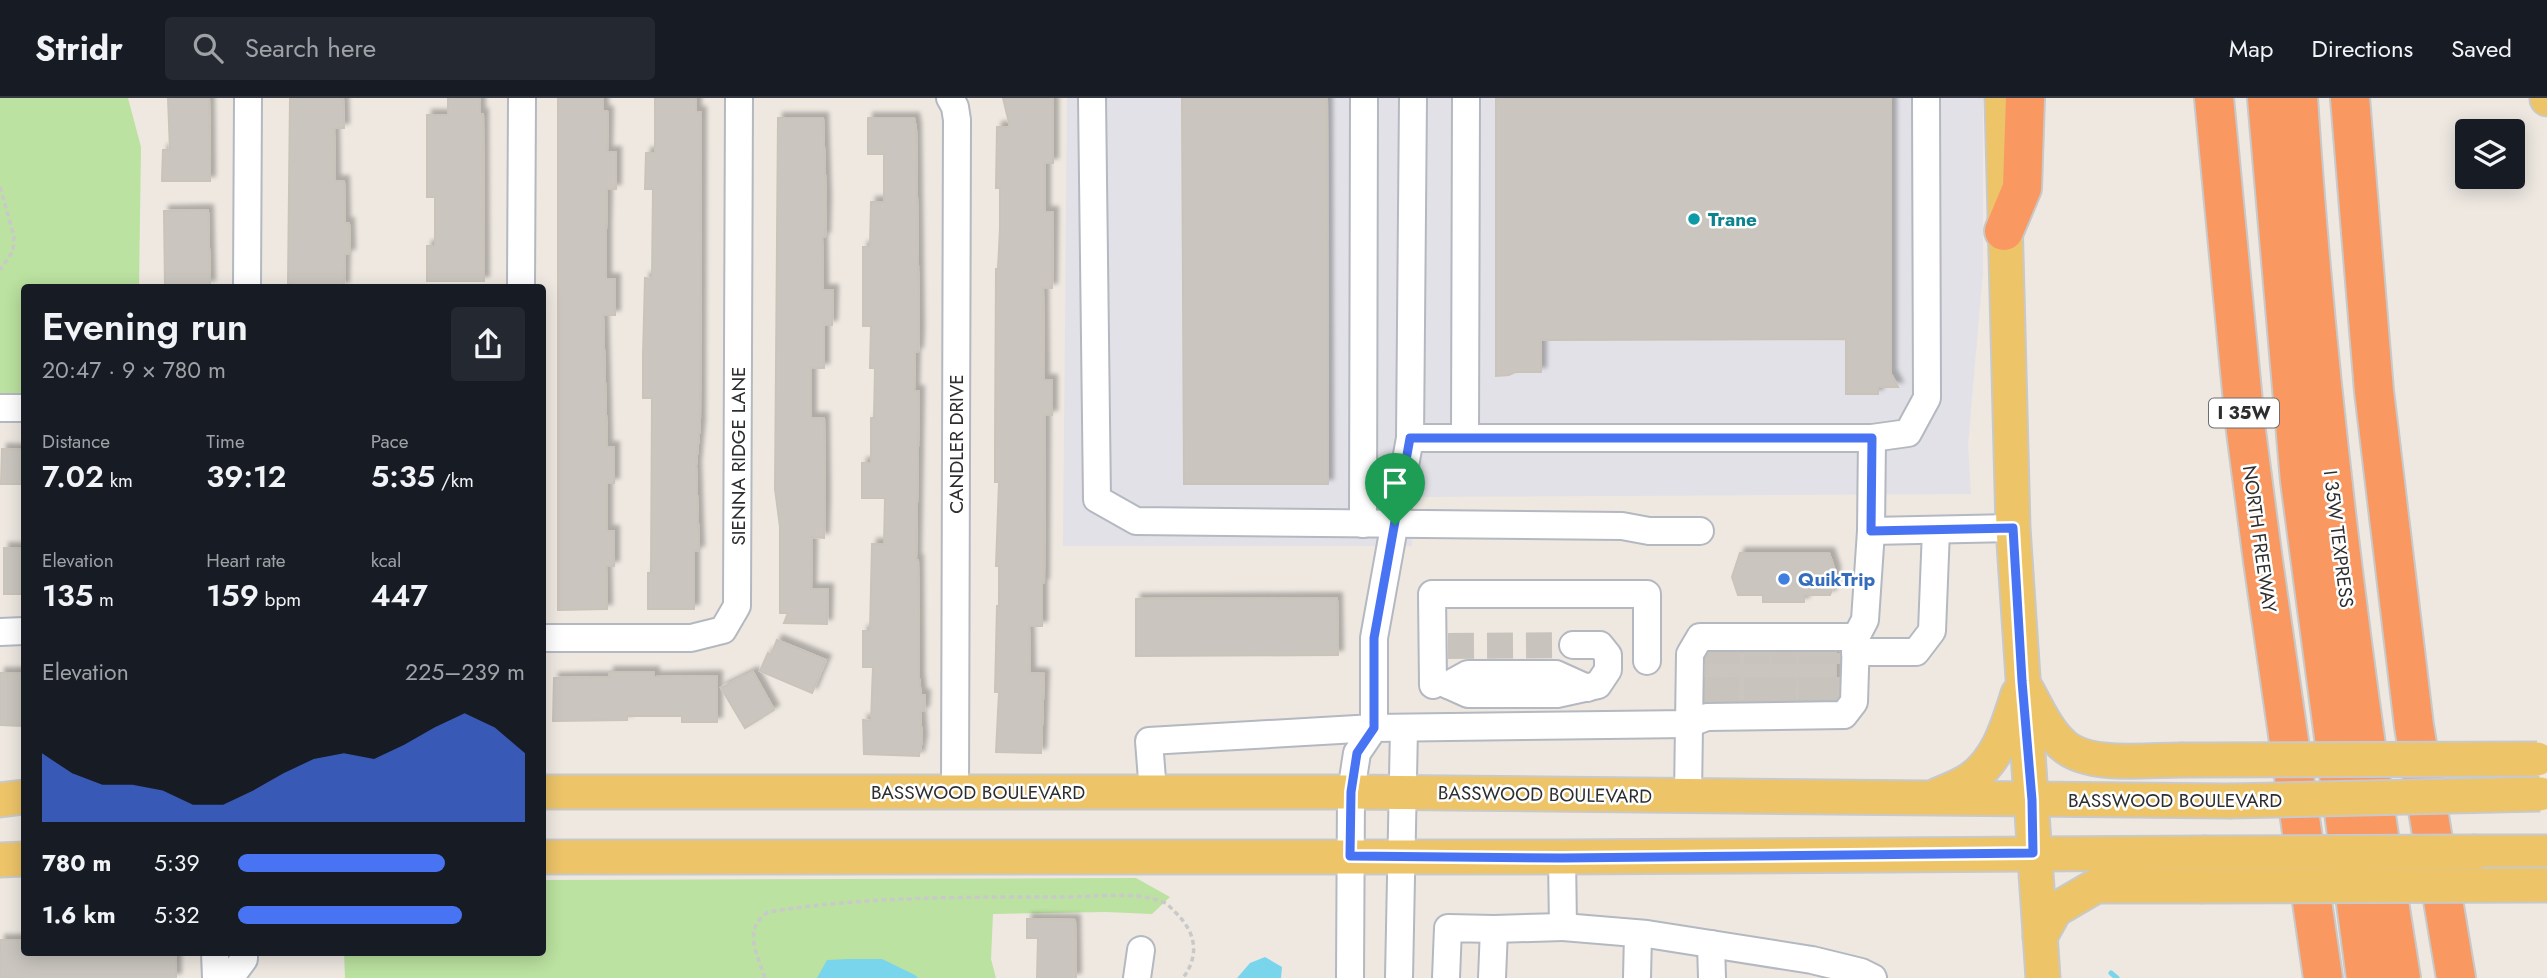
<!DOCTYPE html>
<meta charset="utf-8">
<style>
body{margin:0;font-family:Jost,sans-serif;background:#242831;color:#f1f3f6;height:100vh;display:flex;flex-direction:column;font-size:26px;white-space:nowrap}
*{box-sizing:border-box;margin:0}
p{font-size:23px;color:#9ea1a6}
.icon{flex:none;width:38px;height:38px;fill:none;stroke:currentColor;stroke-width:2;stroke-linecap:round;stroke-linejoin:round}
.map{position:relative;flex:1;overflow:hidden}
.panel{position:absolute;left:21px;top:186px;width:525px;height:672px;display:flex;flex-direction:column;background:#171b24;border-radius:7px;box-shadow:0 4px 18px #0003}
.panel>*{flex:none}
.controls{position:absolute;left:2455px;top:21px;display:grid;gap:14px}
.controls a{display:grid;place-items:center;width:70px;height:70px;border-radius:7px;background:#171b24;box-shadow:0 4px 18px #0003;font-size:35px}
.pin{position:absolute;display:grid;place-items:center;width:60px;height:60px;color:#fff;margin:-72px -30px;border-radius:50% 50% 50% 0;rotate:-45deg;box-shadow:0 0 7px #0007}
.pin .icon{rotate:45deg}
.round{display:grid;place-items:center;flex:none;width:74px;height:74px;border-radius:7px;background:#242831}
.head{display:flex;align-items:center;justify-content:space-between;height:119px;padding:0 21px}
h1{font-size:38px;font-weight:600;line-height:52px}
.metrics{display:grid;grid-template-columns:repeat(3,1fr);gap:10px;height:119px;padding:7px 21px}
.metrics div{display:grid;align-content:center}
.metrics b{font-size:30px;font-weight:600}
.metrics small{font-size:19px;font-weight:400}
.metrics p{font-size:19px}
.chart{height:196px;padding:14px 21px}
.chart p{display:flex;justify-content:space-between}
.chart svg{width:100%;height:126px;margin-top:7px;fill:#4874f4;opacity:.7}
ul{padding:0 21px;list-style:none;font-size:23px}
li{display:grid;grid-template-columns:112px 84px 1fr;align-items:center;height:52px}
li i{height:18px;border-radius:9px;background:#4874f4}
header{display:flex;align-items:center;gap:42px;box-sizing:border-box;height:98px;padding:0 35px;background:#171b24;border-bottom:2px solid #363941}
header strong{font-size:33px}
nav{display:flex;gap:38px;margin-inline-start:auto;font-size:24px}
.search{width:490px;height:63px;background:#242831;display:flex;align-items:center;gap:18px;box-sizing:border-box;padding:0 24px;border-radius:7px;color:#9ea1a6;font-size:26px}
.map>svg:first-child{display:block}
</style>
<header>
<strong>Stridr</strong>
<div class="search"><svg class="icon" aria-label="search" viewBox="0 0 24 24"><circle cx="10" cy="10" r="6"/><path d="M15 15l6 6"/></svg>Search here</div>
<nav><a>Map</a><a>Directions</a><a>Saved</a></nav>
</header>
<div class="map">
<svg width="2547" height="880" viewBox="0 0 2547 880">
<defs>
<filter id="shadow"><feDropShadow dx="5" dy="-5" stdDeviation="2" flood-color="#0004"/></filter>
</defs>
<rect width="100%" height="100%" fill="#eee8e1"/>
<path fill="#e2e1e7" d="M1067,0H1983V173L1968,347L1971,396L1413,399L1412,448H1063Z"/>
<g fill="#bbe2a0">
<path d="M0,0H128L141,49L139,189H24V296H0Z"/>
<path d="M1136,780L1170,799L1152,816L1106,814L993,816L991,861L996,880H345L344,854H542L543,782Z"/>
</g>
<g fill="#79d5eb">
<path d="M1265,859L1282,869L1281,880H1237L1250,865Z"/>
<path d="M849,861H882L915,877L918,880H817L827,862Z"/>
</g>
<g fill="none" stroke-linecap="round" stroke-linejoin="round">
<path stroke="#79d5eb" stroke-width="5" d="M2111,875L2117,880"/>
</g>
<g fill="#cac6bf" stroke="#cac3ba" stroke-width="2" filter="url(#shadow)">
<path d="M168,0H209L210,83H162L163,52H170Z"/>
<path d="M290,0H343L344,30H334L335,83H344L345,125H349L350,156H345L344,189H294V185H288Z"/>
<path d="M448,0H480V16H483L484,183H427V148H435V99H427V17H448Z"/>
<path d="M558,0H603V13L608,14L607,54H616V91H607L606,132V181H615V217H603L607,349H614V385H607V433H614V468H606L607,511L558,512Z"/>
<path d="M655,0H696V14H701L700,326L696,368L699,453H694V511H648V475H651L652,300H643V258L645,180L652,181L653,91H645L646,55H655Z"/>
<path d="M1003,0H1053V65H1045V114H1053L1052,190H1043L1044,282H1052V317H1045L1044,485H1042V528H1029L1030,575L1044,576L1041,655L996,654L999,594H995L997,508H999V468H996L999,384H995V350L996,171H998L1000,130V90H996L997,29H1010Z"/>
<path d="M1182,0H1327L1328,386H1184Z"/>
<path d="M1496,0H1891V276L1898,289H1878V296H1846V241L1541,242V274H1515L1509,277L1496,278Z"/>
<path d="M778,20H823L826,104L825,139H822L823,192H833L832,227H824V270H811V320H824L825,401L824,440L812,439L811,491H828L827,526L784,525L788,515H780V429L775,391Z"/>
<path d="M868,20H914L916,30L919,235L918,254H915L914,293H919L916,462H918L919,580L921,597H925L924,613H920L922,642L919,658L864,656L863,622L871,623L873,569H863V533H870L872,446H884L885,400H862V365H871V320H874L875,270H870L871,228H863V149H870L871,104H884V56H868Z"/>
<path d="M208,112L210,187L165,189L164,113Z"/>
<path d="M2,351L24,352V386H1Z"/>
<path d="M4,450L24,451V496H4Z"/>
<path d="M1740,455H1829L1835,473V483L1830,497H1804V504H1763V497H1738L1732,479Z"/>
<path d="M1337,500L1338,557L1136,558V501Z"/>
<path d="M777,542L826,562L812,595L760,573L768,555L771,557Z"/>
<path d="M1709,555H1836V601L1705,604L1706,560Z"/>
<path d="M609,574H654V579L717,578V624H682V618H627V622L553,623L554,580L609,579Z"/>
<path d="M753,574L774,612L745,630L721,590Z"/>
<path d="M0,575H21V581H24V628L0,627Z"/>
<path d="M1027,821L1075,822L1076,880H1037L1038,840H1027Z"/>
<path d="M0,842H24V854H176V880H0Z"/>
</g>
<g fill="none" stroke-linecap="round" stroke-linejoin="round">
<g stroke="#c8c3bd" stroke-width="26" stroke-dasharray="26 13" stroke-linecap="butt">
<path d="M1448,548L1573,547"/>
<path d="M1707,605L1708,555"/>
<path d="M1726,605L1727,555"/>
<path d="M1757,605V555"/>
<path d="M1783,605L1784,555"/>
<path d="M1811,605V555"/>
<path d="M1831,605V555"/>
</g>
<g stroke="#b4b8c0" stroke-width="30">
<g id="minor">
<path d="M950,0L955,9L957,22L955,694"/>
<path d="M1092,0L1097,401L1136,423L1622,428L1649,433H1700"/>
<path d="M247,189L248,0"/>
<path d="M521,189L522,0"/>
<path d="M0,310H24"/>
<path d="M1410,340H1872L1871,433L1865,522L1856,539H1700L1690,556L1688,698"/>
<path d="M1465,340L1466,0"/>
<path d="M1872,340L1908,335L1927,300L1926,0"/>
<path d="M1363,426L1364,0"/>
<path d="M1871,433L2013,430"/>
<path d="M0,534L24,533"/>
<path d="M542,540H691L723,532L737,508L739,0"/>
<path d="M1855,554H1916L1932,533L1936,432"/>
<path d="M1433,587L1432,496H1647V563"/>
<path d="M1448,587L1468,596H1557L1598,587L1608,572V557L1600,547H1573"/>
<path d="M1448,587L1468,576H1556L1587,590"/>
<path d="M1153,694L1149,643L1374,630V540L1410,340L1413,0"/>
<path d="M1562,759L1563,829L1647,836L1812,862L1861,874L1873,880"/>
<path d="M1711,846L1712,880"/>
<path d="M215,854L216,880"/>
<path d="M230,880L244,861V854"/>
<path d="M1137,880L1141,852"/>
<path d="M1350,880L1351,694L1357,655L1374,630L1688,626L1707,619L1844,617L1854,604L1856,539"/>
<path d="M1399,880L1404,630"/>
<path d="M1446,880L1448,830L1494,831L1563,829"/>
<path d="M1492,880L1494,831"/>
<path d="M1637,880L1638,836"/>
</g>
</g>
<g stroke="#c9c9c9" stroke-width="37">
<g id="major">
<path d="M2002,0L2013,430L2043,880"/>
<path d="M2547,0V1"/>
<path d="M2027,592C2037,610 2047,633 2063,647C2088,670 2147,662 2180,662"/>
<path d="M542,694H1351L2229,703"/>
<path d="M1936,698C1947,693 1961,688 1971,681C1999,661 2008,627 2018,596"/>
<path d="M0,702L24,699"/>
<path d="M2476,754H2547"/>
<path d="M542,759H1562L2203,755"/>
<path d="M0,762L24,761"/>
<path d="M2040,839L2055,812L2096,788H2201"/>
</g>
</g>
<g stroke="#c9c9c9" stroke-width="42">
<g id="highway">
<path d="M2214,0L2245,325L2263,463L2323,880"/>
<path d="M2267,0L2300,383L2366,880"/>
<path d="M2298,0C2317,295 2354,588 2401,880"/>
<path d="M2350,0L2374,293L2414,628L2456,880"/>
<path d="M2004,133L2022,90L2025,0"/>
</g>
</g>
<g stroke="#c9c9c9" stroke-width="3.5" stroke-dasharray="5 3.5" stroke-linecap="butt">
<path d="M0,89L14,138L13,153L0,172"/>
<path d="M765,880C757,855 742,832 768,814C866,798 968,799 1067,799C1095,799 1138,793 1163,804C1168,806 1172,811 1175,814C1196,834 1200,857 1183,880"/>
</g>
<use href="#minor" stroke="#fff" stroke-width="26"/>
<use href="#major" stroke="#edc468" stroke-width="33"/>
<use href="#highway" stroke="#f99861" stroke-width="38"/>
<g stroke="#c9c9c9" stroke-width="37" stroke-linecap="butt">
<g id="major-bridge">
<path d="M2180,662L2537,661"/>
<path d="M2229,703L2540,696"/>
<path d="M2203,755L2476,754"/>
<path d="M2201,788L2547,787"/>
</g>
</g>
<use href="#major-bridge" stroke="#edc468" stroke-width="33"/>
</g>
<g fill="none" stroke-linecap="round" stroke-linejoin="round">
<g stroke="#fff" stroke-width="14">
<path id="route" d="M1410,340H1872L1871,433L2013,430L2022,583L2032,702L2033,755L1562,760L1350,758L1351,694L1357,655L1374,630V540Z"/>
</g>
<use href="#route" stroke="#4874f4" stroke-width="9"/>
</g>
<circle fill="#0f9aa8" stroke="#fff" stroke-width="2.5" cx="1694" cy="121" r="7"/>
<circle fill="#3f7fe0" stroke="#fff" stroke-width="2.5" cx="1784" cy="481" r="7"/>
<g text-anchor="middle" stroke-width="5" stroke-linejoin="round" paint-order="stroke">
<rect fill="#fff" stroke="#6d6d6d" stroke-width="2" x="2209" y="300.5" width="70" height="29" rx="5"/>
<g font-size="18" font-weight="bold" fill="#2e2e2e">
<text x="2244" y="321">I 35W</text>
</g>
<g font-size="19" font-weight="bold" fill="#0d838f" stroke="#fff" text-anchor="start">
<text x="1708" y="128">Trane</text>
</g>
<g font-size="19" fill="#2e2e2e" stroke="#fff">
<text transform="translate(956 346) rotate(-90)" y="7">CANDLER DRIVE</text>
<text transform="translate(738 358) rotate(-90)" y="7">SIENNA RIDGE LANE</text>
<text transform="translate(2260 441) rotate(82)" y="7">NORTH FREEWAY</text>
<text transform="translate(2339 441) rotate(83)" y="7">I 35W TEXPRESS</text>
<text x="978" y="701">BASSWOOD BOULEVARD</text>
<text transform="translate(1545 696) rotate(1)" y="7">BASSWOOD BOULEVARD</text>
<text x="2175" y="709">BASSWOOD BOULEVARD</text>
</g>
<g font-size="19" font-weight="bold" fill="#366cbe" stroke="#fff" text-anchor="start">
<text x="1798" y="488">QuikTrip</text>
</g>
</g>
</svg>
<div class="controls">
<a><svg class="icon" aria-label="layers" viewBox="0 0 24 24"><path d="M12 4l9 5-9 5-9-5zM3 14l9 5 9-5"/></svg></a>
</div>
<div class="pin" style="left:1395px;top:427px;background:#1e9e55"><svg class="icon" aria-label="arrive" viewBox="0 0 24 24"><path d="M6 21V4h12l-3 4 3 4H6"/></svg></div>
<section class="panel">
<div class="head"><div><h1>Evening run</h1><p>20:47 · 9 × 780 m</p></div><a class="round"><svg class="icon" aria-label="share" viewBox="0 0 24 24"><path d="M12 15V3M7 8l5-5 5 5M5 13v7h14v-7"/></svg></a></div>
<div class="metrics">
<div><p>Distance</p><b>7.02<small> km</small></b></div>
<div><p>Time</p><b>39:12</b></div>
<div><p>Pace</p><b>5:35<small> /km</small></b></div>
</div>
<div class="metrics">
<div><p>Elevation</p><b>135<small> m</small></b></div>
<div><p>Heart rate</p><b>159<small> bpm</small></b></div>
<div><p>kcal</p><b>447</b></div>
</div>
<div class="chart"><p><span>Elevation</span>225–239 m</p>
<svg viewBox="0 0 160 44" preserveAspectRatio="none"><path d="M0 44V20L10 27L20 31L30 31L40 33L50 38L60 38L70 33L80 27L90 22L100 20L110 22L120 17L130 11L140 6L150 11L160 20V44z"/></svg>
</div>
<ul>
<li><b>780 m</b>5:39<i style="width:72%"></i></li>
<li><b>1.6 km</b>5:32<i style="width:78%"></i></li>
</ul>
</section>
</div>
